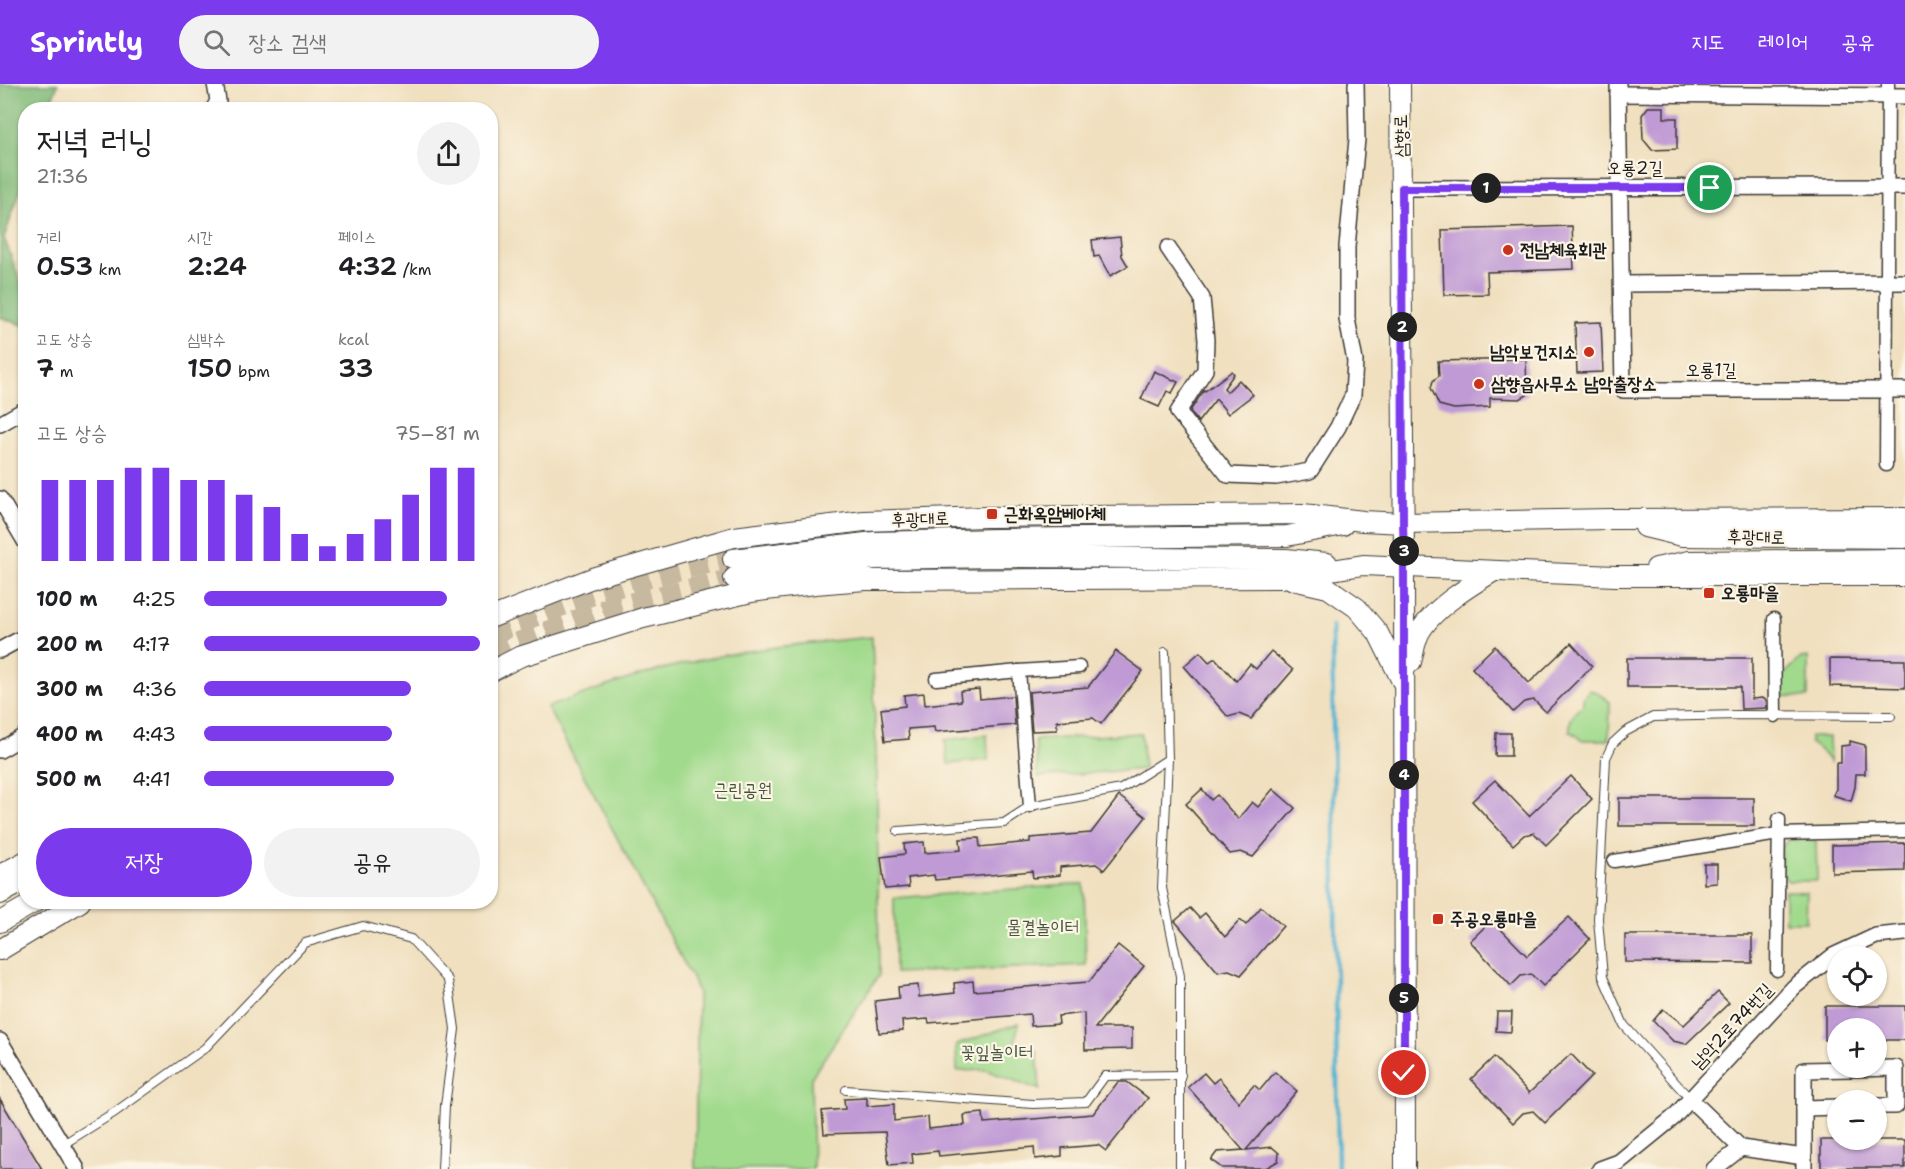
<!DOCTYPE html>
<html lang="ko">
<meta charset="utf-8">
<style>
body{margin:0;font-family:"Shantell Sans","Poor Story",sans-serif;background:#f2f2f2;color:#202124;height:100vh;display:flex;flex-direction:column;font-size:22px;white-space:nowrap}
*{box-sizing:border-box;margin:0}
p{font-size:20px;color:#757577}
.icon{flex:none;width:33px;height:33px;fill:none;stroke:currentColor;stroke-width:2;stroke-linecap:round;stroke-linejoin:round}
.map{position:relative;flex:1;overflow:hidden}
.sheet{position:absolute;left:18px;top:18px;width:480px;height:807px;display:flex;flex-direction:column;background:#fff;border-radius:24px;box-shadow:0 2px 4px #0004}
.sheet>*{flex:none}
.controls{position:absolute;left:1827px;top:862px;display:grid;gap:12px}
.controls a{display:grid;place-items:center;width:60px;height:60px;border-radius:50%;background:#fff;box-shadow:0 2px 4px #0004;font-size:30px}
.pin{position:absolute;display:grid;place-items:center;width:51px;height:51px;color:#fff;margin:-26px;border:3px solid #fff;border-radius:50%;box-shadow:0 2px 6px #0007}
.km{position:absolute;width:30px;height:30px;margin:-15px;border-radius:50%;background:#222;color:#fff;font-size:16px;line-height:30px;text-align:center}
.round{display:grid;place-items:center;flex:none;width:63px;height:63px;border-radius:32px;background:#f2f2f2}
.summary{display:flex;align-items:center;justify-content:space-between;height:102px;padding:0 18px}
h1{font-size:33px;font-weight:600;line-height:45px}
.stats{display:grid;grid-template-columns:repeat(3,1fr);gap:9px;height:102px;padding:6px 18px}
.stats div{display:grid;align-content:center}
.stats b{font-size:26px;font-weight:600}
.stats small{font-size:16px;font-weight:400}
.stats p{font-size:16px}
.chart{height:168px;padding:12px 18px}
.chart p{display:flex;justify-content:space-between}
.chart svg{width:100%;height:108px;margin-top:6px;stroke:#7c3aed;stroke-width:6}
.cta{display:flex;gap:12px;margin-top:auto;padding:12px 18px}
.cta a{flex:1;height:69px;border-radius:36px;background:#7c3aed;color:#fff;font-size:24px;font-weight:600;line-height:69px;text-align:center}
.cta a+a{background:#f2f2f2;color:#202124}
ul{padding:0 18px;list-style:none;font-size:20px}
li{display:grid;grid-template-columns:96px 72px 1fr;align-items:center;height:45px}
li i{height:15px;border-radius:8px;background:#7c3aed}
header{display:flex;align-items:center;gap:36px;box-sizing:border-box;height:84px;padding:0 30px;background:#7c3aed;color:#fff}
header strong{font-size:28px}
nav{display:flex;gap:33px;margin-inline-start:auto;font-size:21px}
.search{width:420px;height:54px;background:#f2f2f2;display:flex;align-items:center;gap:15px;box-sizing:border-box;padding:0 21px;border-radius:33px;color:#757577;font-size:22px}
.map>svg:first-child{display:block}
</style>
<header>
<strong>Sprintly</strong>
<div class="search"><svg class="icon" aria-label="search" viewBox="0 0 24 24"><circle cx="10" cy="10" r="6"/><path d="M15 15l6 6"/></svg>장소 검색</div>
<nav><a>지도</a><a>레이어</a><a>공유</a></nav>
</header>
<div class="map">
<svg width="1905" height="1085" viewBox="0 0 1905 1085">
<rect width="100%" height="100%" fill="#fcf5e5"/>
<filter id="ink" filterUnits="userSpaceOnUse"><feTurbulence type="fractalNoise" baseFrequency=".0167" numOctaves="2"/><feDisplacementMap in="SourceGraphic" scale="12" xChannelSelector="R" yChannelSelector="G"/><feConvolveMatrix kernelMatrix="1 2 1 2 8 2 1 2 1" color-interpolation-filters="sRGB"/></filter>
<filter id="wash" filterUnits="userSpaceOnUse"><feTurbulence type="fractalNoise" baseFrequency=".008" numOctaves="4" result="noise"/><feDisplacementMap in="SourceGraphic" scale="24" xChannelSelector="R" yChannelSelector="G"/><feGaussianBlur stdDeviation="1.35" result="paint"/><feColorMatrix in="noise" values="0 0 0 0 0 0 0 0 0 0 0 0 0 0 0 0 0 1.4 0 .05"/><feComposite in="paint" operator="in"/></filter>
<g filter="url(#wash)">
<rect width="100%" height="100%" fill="#f0e0c0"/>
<g fill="#a1da8d" stroke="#5e7b54" stroke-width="1.5">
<path d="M872,553L877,695L879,891L811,994L813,1085H695L698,909L693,896L547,623C579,612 610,600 642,591C717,568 794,560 872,553Z"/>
<path d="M1808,573V613L1781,612L1782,592L1801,574Z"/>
<path d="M1589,606L1596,608L1610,618L1609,656H1583L1570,647C1569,634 1573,629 1583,621V614Z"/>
<path d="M1141,649L1144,685L1038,693L1035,656Z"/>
<path d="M987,651L988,676L948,680L945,656Z"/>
<path d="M1810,653H1829L1830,678L1821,667L1810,659Z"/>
<path d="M1788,756H1816L1817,797H1788L1781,789V764Z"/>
<path d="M1084,800L1086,881L895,889L894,814Z"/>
<path d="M1785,807L1807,808L1806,838H1785Z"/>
<path d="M1019,939L1015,956L1037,968L1040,1006L986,986L957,987L956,961Z"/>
</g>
<path fill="#80ba78" stroke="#4e6b4a" stroke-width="1.5" d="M0,0H58L48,25L26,26L25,92L4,154L25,210V242L0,233Z"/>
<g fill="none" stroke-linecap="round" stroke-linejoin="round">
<path stroke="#52b3d1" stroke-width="4.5" d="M1332,542L1338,1085"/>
</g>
<g id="blocks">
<g fill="#bf9ad5">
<path d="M1648,23H1664V34H1677V65L1652,66L1643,55L1642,31Z"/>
<path d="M1572,142L1574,185L1487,188L1488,210L1444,211L1442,146Z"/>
<path d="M1120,153L1122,172L1128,182L1110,192L1099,172L1094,173L1092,156Z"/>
<path d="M1601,238L1603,288L1577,289L1575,239Z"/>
<path d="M1526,275L1527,311L1520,315L1490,314V323L1454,325L1439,321L1431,304L1433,297L1439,292L1438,277Z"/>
<path d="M1154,287L1178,298L1172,309L1167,307L1159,323L1141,315Z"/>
<path d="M1232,287L1234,290L1224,304L1227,308L1239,296L1253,311L1228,330L1216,315L1198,338L1190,327L1204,306L1205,307Z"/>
<path d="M1571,559L1592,582L1546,628L1534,616L1524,618L1513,628L1472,584L1495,562L1529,599Z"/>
<path d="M1116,567L1143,587L1101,640L1093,634L1057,637V646L1032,647L1029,608L1088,603Z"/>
<path d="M1271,567L1293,586L1251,635L1239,630L1228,633L1184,582L1200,568L1209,578L1215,574L1236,597L1250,580L1256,585Z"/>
<path d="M1627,574H1752V615L1762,614L1766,616L1767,624L1741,625L1740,603H1627Z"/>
<path d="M1830,575L1905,576V604L1830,602Z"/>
<path d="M979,605L980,615L1013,612L1015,641L935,648L934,643L908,645L909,655L885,657L881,625L905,622L904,611L924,609L925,621L961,617L960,607Z"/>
<path d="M1496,649H1511V672H1495Z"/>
<path d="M1850,657L1865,661V690H1856L1855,703L1851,717L1833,711L1836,705V679H1841V662L1850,661Z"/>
<path d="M1571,692L1592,715L1546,761L1534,749L1524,751L1513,761L1472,717L1495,696L1529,732Z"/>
<path d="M1202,705L1211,716L1217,711L1238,735L1252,718L1258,723L1273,705L1295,724L1253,773L1241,768L1230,770L1186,720Z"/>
<path d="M1119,712L1146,733L1104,786L1096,780L1060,783V791L1033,794L1032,787L935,796L934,791L908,794L909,803L885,805L881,773L905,770L904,760L924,758L925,769L961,766L960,755L979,754L980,763L1030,758V754L1091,749Z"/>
<rect x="1619" y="714" width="135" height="28"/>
<path d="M1905,759V787L1832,789V761Z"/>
<path d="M1704,780H1717V799L1704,800Z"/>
<path d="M1261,823L1283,842L1241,891L1229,886L1218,888L1175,837L1190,824L1199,834L1205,829L1225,853L1240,836L1246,841Z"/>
<path d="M1569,833L1590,855L1543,902L1531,890L1521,892L1511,902L1470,857L1492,836L1527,872Z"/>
<path d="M1625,851H1752V879L1625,878Z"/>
<path d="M1118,861L1144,882L1095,944H1132V965L1085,966L1084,929L1058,932L1059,940L1031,942L1030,930L929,939L928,935L902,937L903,947L879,949L875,917L899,914L898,903L918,901L919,913L955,909L954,899L973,897L974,907L1089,898Z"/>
<path d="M1718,908L1729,919L1686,960L1673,957L1653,937L1663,925L1684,941Z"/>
<path d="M1825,922H1905V956H1876V945H1838V956H1825Z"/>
<path d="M1497,928H1512L1511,948L1496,947Z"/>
<path d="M1571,970L1592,992L1545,1039L1533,1027L1523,1029L1513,1039L1471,995L1494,973L1529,1009Z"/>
<path d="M1275,988L1297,1007L1246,1066L1272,1063L1279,1069L1278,1077L1266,1084H1222L1211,1076L1217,1068L1243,1066L1188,1003L1204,989L1213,999L1219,994L1239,1018L1254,1001L1260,1006Z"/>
<path d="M1118,998H1127L1148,1014L1106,1067L1098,1061L1062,1064V1072L1035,1075L1034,1063L939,1072L938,1067L912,1070L913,1079L889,1081L885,1048L824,1050L822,1027L845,1025L844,1015L867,1014V1022L894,1020V1037L928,1033L929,1045L965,1041L964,1031L983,1029L984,1039L1093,1030Z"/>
<path d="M0,1015L42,1085H0Z"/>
<rect x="1821" y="1056" width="84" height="28"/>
</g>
</g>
</g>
<g filter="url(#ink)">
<use href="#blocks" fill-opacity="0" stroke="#3c3935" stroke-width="1.5"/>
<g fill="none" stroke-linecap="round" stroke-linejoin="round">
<g stroke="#c6b99f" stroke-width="20" stroke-dasharray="20 10" stroke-linecap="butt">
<path d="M490,552C566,517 651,490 733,475"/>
<path d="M490,569L604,525L734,494"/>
</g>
<g stroke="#3c3935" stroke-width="10">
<g id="service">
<path d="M1165,568L1168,675L1162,804L1180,892V1085"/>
<path d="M898,747L1004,739L1030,722L1121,705L1168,675"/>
<path d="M846,1006L1033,1020L1086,1018L1105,992L1181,991"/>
<path d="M1690,1015L1624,941L1603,893L1598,835L1606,674L1613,659L1625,648L1653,633L1739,631L1891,632"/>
<path d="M62,1061L115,1028L205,964L305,859L363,842L411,855L448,896L455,945L445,1022L442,1085"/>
</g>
</g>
<g stroke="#3c3935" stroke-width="15">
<g id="pedestrian">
<path d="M1886,381L1888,0"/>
<path d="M1774,535L1775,632"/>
<path d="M936,595L1019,587"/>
<path d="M1030,722L1019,587L1079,583"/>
<path d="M1614,777L1778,750L1905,747"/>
<path d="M1777,886L1779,735"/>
</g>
</g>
<g stroke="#3c3935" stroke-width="18">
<g id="minor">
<path d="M1618,0L1623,306H1905"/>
<path d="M1618,10L1905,12"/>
<path d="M213,26L218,17L215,0"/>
<path d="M1402,104L1905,103"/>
<path d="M1168,164L1202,214L1206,256L1205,286L1178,328L1228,391L1276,393L1310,387L1338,343L1353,311L1355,277L1347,235V163L1357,55L1356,0"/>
<path d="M1622,200L1905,198"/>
<path d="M0,340L26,325"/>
<path d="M0,415L26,459"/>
<path d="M0,566L26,552"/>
<path d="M0,666L26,651"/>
<path d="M0,957L77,1085"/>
<path d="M1690,1015L1741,1064L1804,1073V1085"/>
<path d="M1804,1024L1838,1023"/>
<path d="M1804,1073V986L1896,984V1022H1876"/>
<path d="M1600,1085L1619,1078L1673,1034L1794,903L1833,872L1876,852L1905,849"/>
<path d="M1714,1085L1741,1064"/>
</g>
</g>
<g stroke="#3c3935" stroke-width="22">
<g id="tertiary">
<path d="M1400,0L1404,474L1405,1085"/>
<path d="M1645,443L1682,452L1905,454"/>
<path d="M733,475L874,458L996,455L1287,452L1343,441"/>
<path d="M1656,484L1689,477L1905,475"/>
<path d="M734,494L874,475L1001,473L1286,475L1327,479"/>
<path d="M1293,496L1328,504L1357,524L1378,549L1402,597"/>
<path d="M490,534L595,493L734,453L864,437L986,433L1303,430L1363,437L1403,439L1610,435L1905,434"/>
<path d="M1411,578C1414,568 1415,555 1421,546C1435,523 1471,501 1494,487"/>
<path d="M490,588L519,573L643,534L751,508L815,500L865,496L1282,494L1363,481L1615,492H1905"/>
<path d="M0,791L26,777"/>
<path d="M0,810L26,796"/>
<path d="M0,838L35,818"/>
<path d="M0,866L80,818"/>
</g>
</g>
<use href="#service" stroke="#fff" stroke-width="8"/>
<use href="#pedestrian" stroke="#fff" stroke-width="12"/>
<use href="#minor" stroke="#fff" stroke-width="15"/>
<use href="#tertiary" stroke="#fff" stroke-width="20"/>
</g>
</g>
<g fill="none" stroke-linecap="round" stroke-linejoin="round" filter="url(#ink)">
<g stroke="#fff" stroke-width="12">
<path id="route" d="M1404,989V474L1403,439L1402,104H1710"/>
</g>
<use href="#route" stroke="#7c3aed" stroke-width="8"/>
</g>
<g fill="#c8321e" stroke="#fcf5e5" stroke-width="2">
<circle cx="1508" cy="166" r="6"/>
<circle cx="1589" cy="268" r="6"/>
<circle cx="1479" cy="300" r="6"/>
<rect x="986" y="424" width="12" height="12" rx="3"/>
<rect x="1703" y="503" width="12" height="12" rx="3"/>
<rect x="1432" y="829" width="12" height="12" rx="3"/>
</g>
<g text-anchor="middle" stroke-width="4.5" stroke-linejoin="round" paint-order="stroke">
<g font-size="18" fill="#1c1c1c" stroke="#fcf5e5">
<text transform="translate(1401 52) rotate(-91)" y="6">삼향로</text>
<text x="1635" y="90">오룡2길</text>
<text x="1711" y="292">오룡1길</text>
<text transform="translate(920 435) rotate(-2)" y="6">후광대로</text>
<text transform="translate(1756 453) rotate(1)" y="6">후광대로</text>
<text transform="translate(1732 942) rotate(-47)" y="6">남악2로74번길</text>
</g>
<g font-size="18" font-weight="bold" fill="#1c1c1c" stroke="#fcf5e5" text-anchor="start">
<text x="1520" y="172">전남체육회관</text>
<text x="1577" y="274" text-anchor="end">남악보건지소</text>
<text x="1491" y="306">삼향읍사무소 남악출장소</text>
<text x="1004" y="436">근화옥암베아체</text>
<text x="1721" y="515">오룡마을</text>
<text x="1450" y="841">주공오룡마을</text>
</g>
<g font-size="18" fill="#44553e" stroke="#fcf5e5">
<text x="743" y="712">근린공원</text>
<text x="1043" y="849">물결놀이터</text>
<text x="997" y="974">꽃잎놀이터</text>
</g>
</g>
</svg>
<div class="controls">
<a><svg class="icon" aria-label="locate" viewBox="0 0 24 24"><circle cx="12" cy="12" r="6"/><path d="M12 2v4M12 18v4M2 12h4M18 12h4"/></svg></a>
<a>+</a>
<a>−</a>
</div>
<div class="pin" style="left:1710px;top:104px;background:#1e9e55"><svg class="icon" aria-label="arrive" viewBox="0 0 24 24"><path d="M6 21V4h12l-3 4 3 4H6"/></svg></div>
<div class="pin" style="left:1404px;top:989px;background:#d93025"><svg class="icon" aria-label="check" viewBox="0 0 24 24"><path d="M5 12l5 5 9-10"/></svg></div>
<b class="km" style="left:1486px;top:104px">1</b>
<b class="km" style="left:1402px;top:243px">2</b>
<b class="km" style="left:1404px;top:467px">3</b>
<b class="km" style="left:1404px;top:691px">4</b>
<b class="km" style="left:1404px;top:914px">5</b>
<section class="sheet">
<div class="summary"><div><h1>저녁 러닝</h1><p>21:36</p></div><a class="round"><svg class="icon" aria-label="share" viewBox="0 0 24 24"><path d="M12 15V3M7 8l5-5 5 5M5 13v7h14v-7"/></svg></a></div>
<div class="stats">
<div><p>거리</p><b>0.53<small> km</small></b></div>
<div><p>시간</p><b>2:24</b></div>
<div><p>페이스</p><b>4:32<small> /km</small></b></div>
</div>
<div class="stats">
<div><p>고도 상승</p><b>7<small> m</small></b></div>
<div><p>심박수</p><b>150<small> bpm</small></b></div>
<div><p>kcal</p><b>33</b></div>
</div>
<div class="chart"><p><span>고도 상승</span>75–81 m</p>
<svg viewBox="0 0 160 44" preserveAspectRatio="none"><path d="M5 44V11M15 44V11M25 44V11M35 44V6M45 44V6M55 44V11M65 44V11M75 44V17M85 44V22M95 44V33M105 44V38M115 44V33M125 44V27M135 44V17M145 44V6M155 44V6"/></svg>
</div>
<ul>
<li><b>100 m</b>4:25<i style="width:88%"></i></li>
<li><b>200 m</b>4:17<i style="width:100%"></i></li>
<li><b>300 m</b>4:36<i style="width:75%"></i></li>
<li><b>400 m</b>4:43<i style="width:68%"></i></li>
<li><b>500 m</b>4:41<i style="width:69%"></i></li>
</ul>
<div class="cta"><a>저장</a><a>공유</a></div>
</section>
</div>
